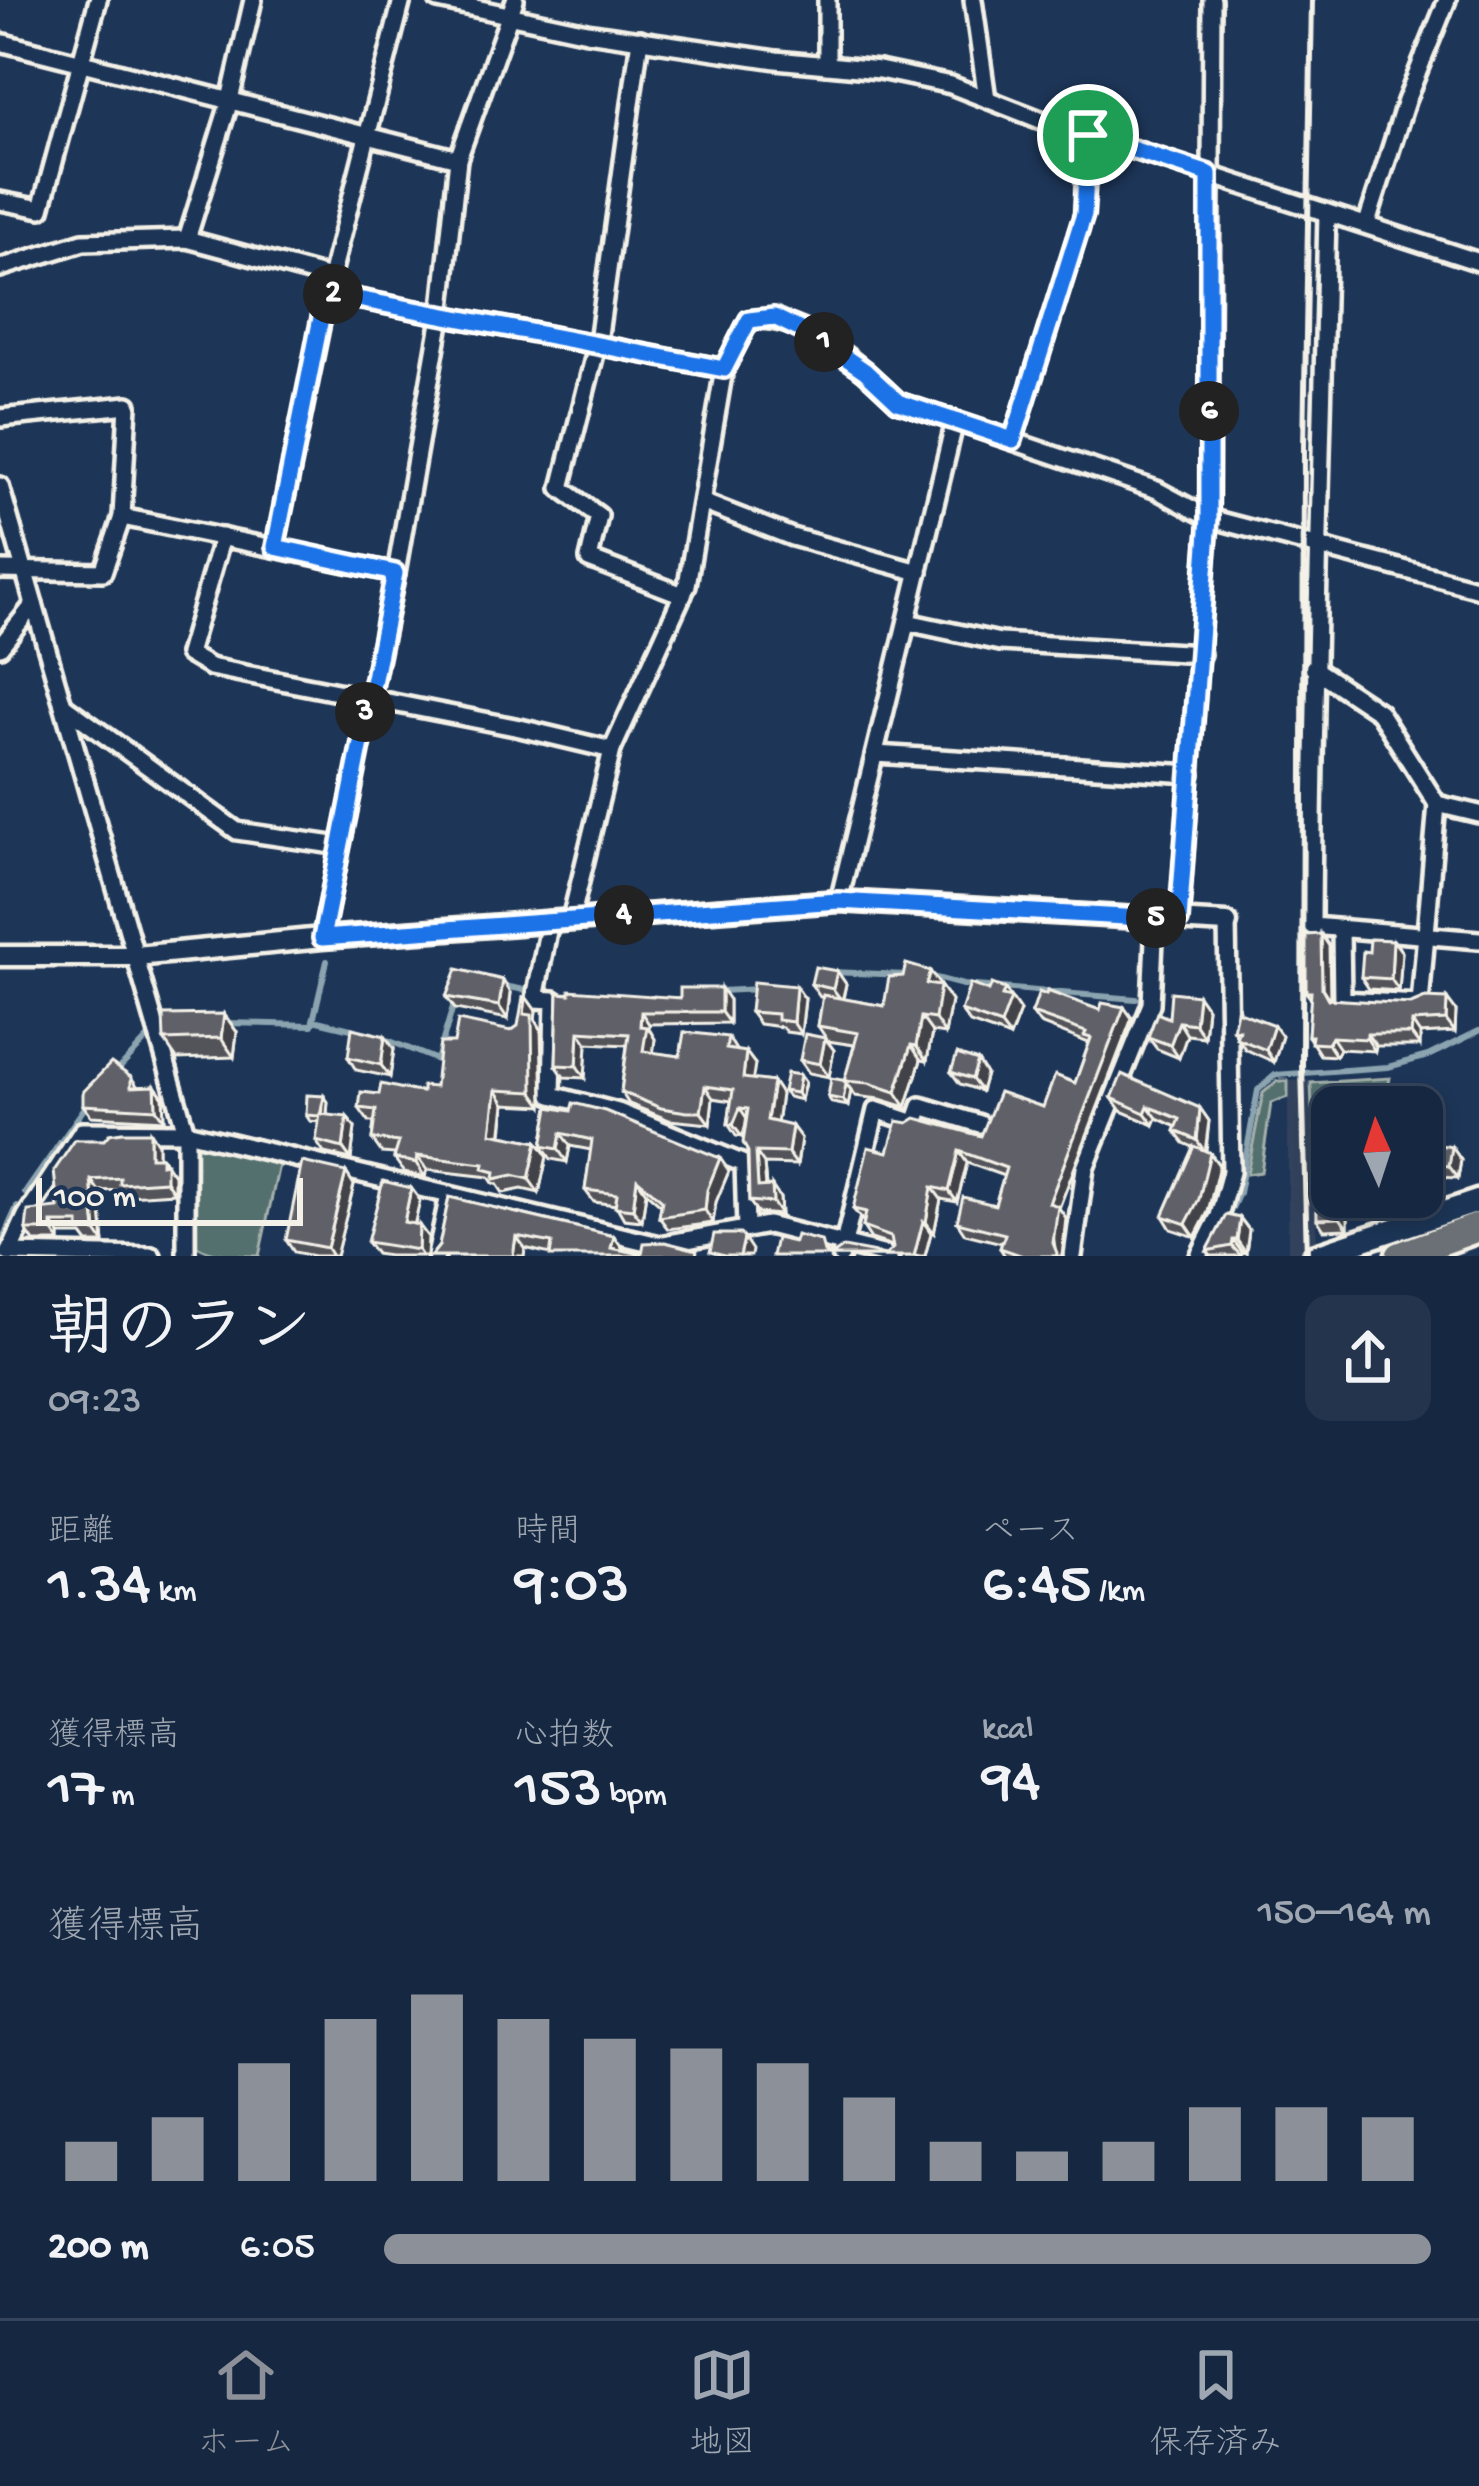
<!DOCTYPE html>
<html lang="ja">
<meta charset="utf-8">
<style>
body{margin:0;font-family:"Gochi Hand","Klee One",sans-serif;background:#23344c;color:#f1f3f6;height:100vh;display:flex;flex-direction:column;font-size:45px;white-space:nowrap}
*{box-sizing:border-box;margin:0}
p{font-size:39px;color:#9ea6b1}
.icon{flex:none;width:66px;height:66px;fill:none;stroke:currentColor;stroke-width:2;stroke-linecap:round;stroke-linejoin:round}
.map{position:relative;height:1256px;overflow:hidden}
.sheet{display:flex;flex-direction:column;background:#162841;flex:1}
.sheet>*{flex:none}
.needle{width:78px;rotate:357deg}
.buttons{position:absolute;left:1311px;top:1086px;display:grid;gap:24px}
.buttons a{display:grid;place-items:center;width:132px;height:132px;border-radius:24px;background:#162841;box-shadow:0 6px 18px #0003,0 0 0 3px #35445a;font-size:60px}
.scale{position:absolute;left:36px;bottom:30px;width:267px;box-sizing:border-box;padding-left:12px;border:6px solid #f4f1e8;border-top:0;font-size:33px;line-height:42px;white-space:nowrap;color:#f4f1e8;-webkit-text-stroke:9px #1d3557;paint-order:stroke}
.pin{position:absolute;display:grid;place-items:center;width:102px;height:102px;color:#fff;margin:-51px;border:6px solid #fff;border-radius:50%;box-shadow:0 3px 12px #0007}
.km{position:absolute;width:60px;height:60px;margin:-30px;border-radius:50%;background:#222;color:#fff;font-size:33px;line-height:60px;text-align:center}
.round{display:grid;place-items:center;flex:none;width:126px;height:126px;border-radius:24px;background:#23344c}
.summary{display:flex;align-items:center;justify-content:space-between;height:204px;padding:0 48px}
h1{font-size:66px;font-weight:600;line-height:90px}
.metrics{display:grid;grid-template-columns:repeat(3,1fr);gap:18px;height:204px;padding:12px 48px}
.metrics div{display:grid;align-content:center}
.metrics b{font-size:60px;font-weight:600}
.metrics small{font-size:33px;font-weight:400}
.metrics p{font-size:33px}
.chart{height:336px;padding:24px 48px}
.chart p{display:flex;justify-content:space-between}
.chart svg{width:100%;height:216px;margin-top:12px;stroke:#8c9099;stroke-width:6}
ul{padding:0 48px;list-style:none;font-size:39px}
li{display:grid;grid-template-columns:192px 144px 1fr;align-items:center;height:90px}
li i{height:30px;border-radius:15px;background:#8c9099}
.tabs{display:flex;justify-content:space-around;align-items:center;height:168px;border-top:3px solid #35445a;background:#162841;font-size:33px;color:#9ea6b1}
.tabs a{display:grid;justify-items:center;gap:6px}
.tabs .on{color:#8c9099}
.map>svg:first-child{display:block}
</style>
<div class="map">
<svg width="1479" height="1256" viewBox="0 0 1479 1256">
<rect width="100%" height="100%" fill="#1d3557"/>
<filter id="ink" filterUnits="userSpaceOnUse"><feTurbulence type="fractalNoise" baseFrequency=".00833" numOctaves="2"/><feDisplacementMap in="SourceGraphic" scale="24" xChannelSelector="R" yChannelSelector="G"/><feConvolveMatrix kernelMatrix="1 2 1 2 8 2 1 2 1" color-interpolation-filters="sRGB"/></filter>
<g filter="url(#ink)">
<path fill="#31425c" d="M1309,1080L1317,1243L1292,1254L1288,1253V1081Z"/>
<g fill="#53706e" stroke="#a4b0ab" stroke-width="3">
<path d="M1390,1078L1384,1107H1332V1114L1312,1109L1311,1083Z"/>
<path d="M1277,1081H1288V1097L1271,1103L1261,1172L1247,1174L1263,1093Z"/>
<path d="M203,1142L280,1160L259,1256C239,1256 213,1256 197,1246V1145Z"/>
</g>
<g fill="none" stroke-linecap="round" stroke-linejoin="round">
<g stroke="#8ba4b0" stroke-width="6">
<path d="M830,972L907,975"/>
<path d="M932,977L963,985L1136,999"/>
<path d="M504,986L530,991"/>
<path d="M720,991L760,989"/>
<path d="M313,1020L372,1034"/>
<path d="M225,1023L312,1025L327,961"/>
<path d="M385,1039L437,1060L455,1000"/>
<path d="M117,1071L147,1039"/>
<path d="M25,1193L88,1103"/>
<path d="M1227,1219L1239,1193L1258,1090L1275,1075L1388,1067L1428,1056L1479,1031"/>
<path d="M0,1245L17,1207"/>
</g>
<g stroke="#f4f1e8" stroke-width="24">
<g id="minor">
<path d="M438,0L587,32L776,60L879,70L951,85L1038,119L1479,262"/>
<path d="M973,0L987,99"/>
<path d="M640,39L598,342L561,488L599,516L589,559L683,595"/>
<path d="M0,42L458,159"/>
<path d="M827,65V0"/>
<path d="M0,201L41,209L98,0"/>
<path d="M1327,213C1322,451 1313,688 1312,926L1479,940"/>
<path d="M1367,223L1406,101L1447,0"/>
<path d="M187,239L229,104L253,0"/>
<path d="M0,268L83,242L187,239L323,276L327,293L724,369L687,585L612,750L571,919"/>
<path d="M724,369L749,320C805,313 859,365 898,402L1157,490L1209,518L1479,589"/>
<path d="M0,418L128,405L122,517L103,572L0,570"/>
<path d="M1013,440L1084,214L1088,135"/>
<path d="M0,486L186,1132V1256"/>
<path d="M702,502L792,537L919,572"/>
<path d="M122,517L396,573"/>
<path d="M222,537L188,654L210,667L520,728L612,750"/>
<path d="M275,547L327,293L402,0"/>
<path d="M907,622L1000,642L1201,654"/>
<path d="M0,647L34,604"/>
<path d="M1313,668L1379,712L1437,804L1479,814"/>
<path d="M63,705L237,831L340,846"/>
<path d="M875,754L1191,774"/>
<path d="M839,901L955,421"/>
<path d="M1179,919L1209,518L1212,0"/>
<path d="M550,920L535,999L554,1000L552,1095L618,1112L744,1164L746,1228"/>
<path d="M1341,929L1342,1000L1420,1004L1437,804"/>
<path d="M322,938L396,573L441,317L458,159L515,0"/>
<path d="M152,1256L9,1253L26,1216L82,1131L186,1132L659,1245L768,1225L890,1256"/>
<path d="M436,1256L449,1195"/>
<path d="M841,1256L876,1110L915,1123L921,1106L980,1124"/>
<path d="M1073,1256L1085,1168L1151,1004L1155,918"/>
<path d="M1199,1256L1219,1216L1231,1172L1227,923"/>
</g>
</g>
<g stroke="#f4f1e8" stroke-width="27">
<path id="tertiary" d="M0,956H136L322,938L839,901L1227,923"/>
</g>
<g stroke="#f4f1e8" stroke-width="30">
<path id="secondary" d="M1315,1256L1479,1201"/>
</g>
<g stroke="#f4f1e8" stroke-width="36">
<path id="motorway" d="M1400,1256L1479,1227"/>
</g>
<use href="#minor" stroke="#1d3557" stroke-width="15"/>
<use href="#tertiary" stroke="#1d3557" stroke-width="18"/>
<use href="#secondary" stroke="#1d3557" stroke-width="21"/>
<use href="#motorway" stroke="#6a7074" stroke-width="27"/>
<path stroke="#f4f1e8" stroke-width="6" d="M1307,1256L1302,1066L1304,446L1312,0"/>
</g>
<g fill="#53535a" stroke="#f4f1e8" stroke-width="3">
<path d="M1393,940L1402,952L1399,991L1369,989L1361,977L1369,952Z"/>
<path d="M1329,946L1330,999L1456,1011L1455,1032L1420,1034V1046H1376L1375,1051L1340,1049L1336,1056L1320,1055L1308,1036L1311,999L1306,992Z"/>
<path d="M837,971L846,984L843,999L884,1006L903,976L930,971L951,1001L945,1034L932,1032L927,1061L921,1060L906,1107L880,1099L855,1096L851,1090L848,1106L832,1103L828,1097L845,1080L854,1045L828,1041L818,1026L823,997H820L811,984Z"/>
<path d="M1005,989L1020,1011L1010,1037L970,1023L961,1011Z"/>
<path d="M511,993L508,1019L455,1009L446,997Z"/>
<path d="M558,993L729,1000V1023L649,1024V1029L655,1039L653,1053L680,1056L728,1037L736,1050L755,1064L752,1080L773,1082L781,1094L777,1123L801,1138L797,1165L764,1164L766,1187L780,1198L781,1215L758,1213L749,1201L746,1127L742,1137L736,1136L728,1124L731,1101L713,1098L710,1124L669,1120L629,1104L621,1092L627,1045L587,1043L585,1078L564,1077L556,1065Z"/>
<path d="M1198,995L1207,1008L1204,1037L1187,1035L1179,1058L1157,1049L1148,1037Z"/>
<path d="M526,997L536,1011L535,1019L541,1029L543,1106L505,1104L502,1135L537,1142L547,1156L539,1193L522,1189L503,1193L497,1184L493,1183L489,1177L427,1170L425,1177L404,1172L394,1158L395,1154L382,1153L372,1139L374,1122H369L359,1108L379,1094L422,1092L435,1087L454,1043L511,1031L518,1026Z"/>
<path d="M805,999L801,1034L786,1032L782,1027L759,1024L750,1012Z"/>
<path d="M1100,1010L1132,1018L1059,1208L1066,1218L1062,1256H1005L1000,1248L1002,1243L965,1234L957,1222L995,1205L1004,1176L967,1163L957,1202L941,1199L934,1233H931L925,1256H831L886,1255L893,1248V1246L871,1239L863,1227L864,1222L853,1209L888,1152L981,1136L1043,1107L1075,1083L1089,1043L1040,1024L1032,1013Z"/>
<path d="M1233,1030L1282,1036L1274,1062L1245,1049Z"/>
<path d="M237,1032L234,1057L177,1059L164,1040Z"/>
<path d="M825,1038L834,1050L829,1077L809,1073L800,1060Z"/>
<path d="M394,1049L390,1077L356,1070L348,1057Z"/>
<path d="M978,1061L986,1074L981,1091L960,1084L951,1072Z"/>
<path d="M800,1075L805,1082L801,1100L788,1097L783,1091Z"/>
<path d="M131,1077L138,1087L155,1086L163,1097L164,1120L91,1116L83,1105Z"/>
<path d="M324,1096L328,1102L327,1115L355,1128L351,1159L324,1153L316,1141L319,1122L310,1121L306,1115Z"/>
<path d="M1112,1098L1200,1108L1209,1121L1206,1151L1210,1153L1219,1165L1208,1212L1195,1237L1171,1229L1163,1216L1193,1147L1184,1143L1175,1131L1177,1127L1157,1118L1154,1125L1121,1111Z"/>
<path d="M549,1107L729,1171L716,1202L713,1223L668,1229L659,1217L661,1205L646,1192L642,1221L624,1219L616,1205L594,1202L585,1190L591,1150L570,1146L567,1162L551,1159L542,1146Z"/>
<path d="M1332,1111V1156L1329,1155L1316,1134Z"/>
<path d="M75,1140L158,1144V1157H161L174,1175V1193L128,1196L124,1190L99,1191L104,1243H88L82,1235H60V1242H34L26,1230L58,1208Z"/>
<path d="M1452,1147L1461,1160L1458,1178L1435,1177L1426,1164Z"/>
<path d="M354,1185L336,1256H314L294,1252L286,1240Z"/>
<path d="M411,1188L420,1200L415,1224L428,1237L427,1256H389L376,1254L367,1242Z"/>
<path d="M449,1197L614,1236L622,1250L642,1254H550L525,1248L524,1256H431L439,1246Z"/>
<path d="M1332,1197H1359L1357,1207L1348,1206V1229L1324,1230L1317,1219Z"/>
<path d="M1359,1197H1390L1388,1204Z"/>
<path d="M1240,1218L1249,1230L1246,1253L1242,1252L1241,1256H1211L1207,1251Z"/>
</g>
<g fill="#43434a" stroke="#f4f1e8" stroke-width="3">
<path d="M1321,934L1329,946L1330,1000L1322,988Z"/>
<path d="M1393,940L1402,952L1399,991L1391,979Z"/>
<path d="M837,971L846,984L842,1001L833,989Z"/>
<path d="M930,971L951,1001L945,1034L935,1019L926,984Z"/>
<path d="M503,980L511,993L508,1019L499,1006Z"/>
<path d="M796,986L805,999L801,1034L793,1022Z"/>
<path d="M721,988L729,1000V1023L721,1012Z"/>
<path d="M1005,989L1020,1011L1010,1037L1001,1025L1002,996Z"/>
<path d="M1198,995L1207,1008L1204,1037L1195,1024Z"/>
<path d="M526,997L536,1011L535,1019L541,1029L543,1106L533,1092L524,1014Z"/>
<path d="M1447,999L1456,1011L1455,1032L1446,1020Z"/>
<path d="M1124,1007L1132,1018L1059,1208L1066,1218L1062,1256H1056L1049,1203Z"/>
<path d="M641,1012L649,1024V1029L655,1039L652,1063L643,1051L640,1026Z"/>
<path d="M224,1014L237,1032L234,1057L221,1038Z"/>
<path d="M921,1017L932,1032L927,1061L916,1046Z"/>
<path d="M1179,1022L1187,1035L1179,1058L1170,1045Z"/>
<path d="M1412,1022L1420,1034V1046L1411,1034Z"/>
<path d="M1274,1025L1282,1036L1274,1062L1266,1050Z"/>
<path d="M579,1031L587,1043L585,1078L577,1066Z"/>
<path d="M1367,1034L1376,1046L1375,1051L1367,1039Z"/>
<path d="M385,1036L394,1049L390,1077L381,1065Z"/>
<path d="M1332,1037L1340,1049L1336,1056L1328,1044Z"/>
<path d="M825,1038L834,1050L829,1077L820,1064Z"/>
<path d="M911,1045L921,1060L906,1107L896,1092Z"/>
<path d="M746,1052L755,1064L751,1090L743,1078Z"/>
<path d="M978,1061L986,1074L981,1091L972,1079Z"/>
<path d="M800,1075L805,1082L801,1100L797,1093Z"/>
<path d="M773,1082L781,1094L776,1132L767,1120Z"/>
<path d="M846,1084L851,1090L848,1106L843,1100Z"/>
<path d="M155,1086L163,1097L164,1120L156,1109Z"/>
<path d="M705,1086L713,1098L710,1124L701,1112Z"/>
<path d="M496,1090L505,1104L500,1147L491,1133Z"/>
<path d="M324,1096L328,1102L326,1123L322,1117Z"/>
<path d="M1148,1106L1157,1118L1154,1125L1145,1113Z"/>
<path d="M740,1108L748,1120L742,1137L733,1125Z"/>
<path d="M1200,1108L1209,1121L1205,1152L1197,1140Z"/>
<path d="M347,1117L355,1128L351,1159L343,1148Z"/>
<path d="M792,1126L801,1138L797,1165L788,1153Z"/>
<path d="M150,1132L158,1144V1169L150,1157Z"/>
<path d="M561,1133L570,1146L567,1162L558,1149Z"/>
<path d="M537,1142L547,1156L539,1193L529,1179Z"/>
<path d="M1452,1147L1461,1160L1458,1178L1449,1166Z"/>
<path d="M959,1151L967,1163L957,1202L949,1191Z"/>
<path d="M756,1152L764,1164L767,1199L758,1187Z"/>
<path d="M1210,1153L1219,1165L1208,1212L1195,1237L1186,1224Z"/>
<path d="M417,1156L427,1170L425,1177L416,1163Z"/>
<path d="M161,1157L174,1175V1193L166,1181Z"/>
<path d="M720,1158L729,1171L716,1202L713,1223L705,1210L707,1190Z"/>
<path d="M346,1172L354,1185L336,1256H332L327,1248Z"/>
<path d="M637,1179L646,1192L642,1221L633,1209Z"/>
<path d="M91,1180L99,1191L104,1243L96,1231Z"/>
<path d="M772,1186L780,1198L781,1215L773,1203Z"/>
<path d="M932,1187L941,1199L934,1233L926,1222Z"/>
<path d="M411,1188L420,1200L412,1234L404,1222Z"/>
<path d="M1340,1197L1348,1206V1229L1340,1218Z"/>
<path d="M1240,1218L1249,1230L1246,1253L1237,1240Z"/>
<path d="M923,1221L931,1233L925,1256H914Z"/>
<path d="M52,1223L60,1235V1242L52,1230Z"/>
<path d="M419,1225L428,1237L427,1256H422L418,1250Z"/>
<path d="M516,1236L525,1248L524,1256H513Z"/>
<path d="M614,1236L623,1249L621,1256L611,1248Z"/>
<path d="M744,1238L752,1250L751,1256H740Z"/>
<path d="M1233,1240L1242,1252L1241,1256L1232,1246Z"/>
</g>
<g fill="#606069" stroke="#f4f1e8" stroke-width="3">
<path d="M1321,934L1322,988L1328,999L1411,1004L1425,998L1447,999L1446,1020L1412,1022L1411,1034H1367V1039L1332,1037L1328,1044L1311,1043L1312,1036H1308L1311,992H1306V935Z"/>
<path d="M1370,939L1393,940L1391,979L1361,977L1363,951L1369,952Z"/>
<path d="M906,964L930,971L926,984L940,986L935,1019L921,1017L916,1046L911,1045L896,1092L869,1083L844,1081L858,1033L818,1026L823,995L884,1006L889,977L903,976Z"/>
<path d="M815,967L837,971L833,989L811,984Z"/>
<path d="M457,969L503,980L499,1006L446,997Z"/>
<path d="M753,982L796,986L793,1022L777,1020V1014L750,1012Z"/>
<path d="M970,984L989,991L992,984L1005,989L1002,996L1011,998L1001,1025L961,1011Z"/>
<path d="M680,988H721V1012H641L640,1026L647,1027L643,1051L680,1056L684,1032L728,1037L726,1049L746,1052L743,1078L773,1082L767,1120L792,1126L788,1153L756,1152L758,1187L772,1186L773,1203L749,1201L748,1152L743,1143L748,1109L740,1108L733,1125L728,1124L733,1090L705,1086L701,1112H687L661,1108L621,1092L629,1034L579,1031L577,1066L556,1065L558,993L570,994V990L680,998Z"/>
<path d="M1047,991L1100,1010L1102,1003L1124,1007L1049,1203L1058,1206L1053,1243L1057,1253L1056,1256H1023L1000,1248L1005,1234L957,1222L963,1197L995,1205L1006,1168L959,1151L949,1191L932,1187L926,1222L923,1221L914,1256H831L844,1247L886,1255L893,1248L891,1237L863,1227L866,1212L853,1209L868,1147L888,1152L897,1121L908,1123L916,1118L981,1136L999,1092L1043,1107L1055,1075L1075,1083L1091,1038L1084,1036L1086,1032L1032,1013L1039,992L1046,995Z"/>
<path d="M1171,992L1198,995L1195,1024L1179,1022L1170,1045L1148,1037L1157,1013L1169,1018Z"/>
<path d="M523,997H526L524,1014L532,1015L533,1092L496,1090L491,1133L537,1142L529,1179L513,1175L494,1179L495,1172L483,1169L484,1164L417,1156L416,1163L394,1158L399,1142L372,1139L376,1110L359,1108L361,1092L379,1094L381,1084L413,1091L422,1092V1086L435,1087L440,1043H454L458,1020L511,1031L518,1026Z"/>
<path d="M1237,1011L1274,1025L1266,1050L1236,1038L1239,1030H1233Z"/>
<path d="M224,1014L221,1038L164,1040L163,1015Z"/>
<path d="M352,1028L385,1036L381,1065L348,1057Z"/>
<path d="M805,1034L825,1038L820,1064L800,1060Z"/>
<path d="M957,1054L978,1061L972,1079L951,1072Z"/>
<path d="M111,1063L131,1077V1087L155,1086L156,1109L83,1105V1092Z"/>
<path d="M787,1073L800,1075L797,1093L783,1091Z"/>
<path d="M1122,1074L1200,1108L1197,1140L1175,1131L1180,1119L1148,1106L1145,1113L1112,1098Z"/>
<path d="M831,1078L847,1081H844L846,1084L843,1100L828,1097Z"/>
<path d="M307,1095L324,1096L320,1116L306,1115Z"/>
<path d="M573,1103L605,1111L720,1158L707,1190L705,1210L659,1217L662,1200L637,1179L633,1209L615,1207L617,1194L585,1190L592,1140L561,1133L558,1149L542,1146L549,1107L571,1111Z"/>
<path d="M1322,1109L1332,1111V1145L1321,1143L1322,1136L1316,1134Z"/>
<path d="M320,1114L347,1117L343,1148L316,1141Z"/>
<path d="M122,1132H150V1157H161V1164L166,1163V1181L120,1184V1178L91,1180L96,1231H79V1223H52V1230H26L28,1211L58,1208L54,1171L75,1140H104L109,1134Z"/>
<path d="M1429,1143L1452,1147L1449,1166L1426,1164Z"/>
<path d="M1194,1146L1210,1153L1199,1199L1186,1224L1163,1216Z"/>
<path d="M302,1162L346,1172L327,1248L286,1240Z"/>
<path d="M1316,1168H1332V1197H1340V1218L1317,1219Z"/>
<path d="M383,1181L411,1188L404,1222L419,1225L418,1250L367,1242Z"/>
<path d="M449,1197L614,1236L611,1248L642,1254L644,1243L665,1242L697,1250L696,1256H550L552,1243L516,1236L513,1256H431L439,1246Z"/>
<path d="M1226,1215L1240,1218L1237,1240H1233L1232,1246L1207,1251Z"/>
<path d="M714,1234H740L744,1238L740,1256H724L710,1252Z"/>
<path d="M796,1235L821,1241L824,1252L831,1256H772L776,1238L794,1242Z"/>
</g>
</g>
<g fill="none" stroke-linecap="round" stroke-linejoin="round" filter="url(#ink)">
<g stroke="#fff" stroke-width="24">
<path id="route" d="M1088,135L1209,174V518L1179,920L838,901L322,938L395,573L275,547L326,293L724,369L749,320L774,317L817,338L865,371L898,402L1013,440L1084,214Z"/>
</g>
<use href="#route" stroke="#1a73e8" stroke-width="15"/>
</g>
</svg>
<div class="buttons">
<a><svg class="needle" viewBox="-14 -14 28 28"><path d="M0-13l5 13h-10z" fill="#e53935"/><path d="M0 13l5-13h-10z" fill="#9ea6b1"/></svg></a>
</div>
<div class="scale">100 m</div>
<div class="pin" style="left:1088px;top:135px;background:#1e9e55"><svg class="icon" aria-label="arrive" viewBox="0 0 24 24"><path d="M6 21V4h12l-3 4 3 4H6"/></svg></div>
<b class="km" style="left:824px;top:342px">1</b>
<b class="km" style="left:333px;top:294px">2</b>
<b class="km" style="left:365px;top:712px">3</b>
<b class="km" style="left:624px;top:915px">4</b>
<b class="km" style="left:1156px;top:918px">5</b>
<b class="km" style="left:1209px;top:411px">6</b>
</div>
<section class="sheet">
<div class="summary"><div><h1>朝のラン</h1><p>09:23</p></div><a class="round"><svg class="icon" aria-label="share" viewBox="0 0 24 24"><path d="M12 15V3M7 8l5-5 5 5M5 13v7h14v-7"/></svg></a></div>
<div class="metrics">
<div><p>距離</p><b>1.34<small> km</small></b></div>
<div><p>時間</p><b>9:03</b></div>
<div><p>ペース</p><b>6:45<small> /km</small></b></div>
</div>
<div class="metrics">
<div><p>獲得標高</p><b>17<small> m</small></b></div>
<div><p>心拍数</p><b>153<small> bpm</small></b></div>
<div><p>kcal</p><b>94</b></div>
</div>
<div class="chart"><p><span>獲得標高</span>150–164 m</p>
<svg viewBox="0 0 160 44" preserveAspectRatio="none"><path d="M5 44V36M15 44V31M25 44V20M35 44V11M45 44V6M55 44V11M65 44V15M75 44V17M85 44V20M95 44V27M105 44V36M115 44V38M125 44V36M135 44V29M145 44V29M155 44V31"/></svg>
</div>
<ul>
<li><b>200 m</b>6:05<i style="width:100%"></i></li>
</ul>
</section>
<nav class="tabs">
<a class="on"><svg class="icon" aria-label="home" viewBox="0 0 24 24"><path d="M3 11l9-7 9 7M6 9v11h12V9"/></svg>ホーム</a>
<a><svg class="icon" aria-label="map" viewBox="0 0 24 24"><path d="M3 6l6-2 6 2 6-2v14l-6 2-6-2-6 2zM9 4v14M15 6v14"/></svg>地図</a>
<a><svg class="icon" aria-label="saved" viewBox="0 0 24 24"><path d="M7 4h10v16l-5-4-5 4z"/></svg>保存済み</a>
</nav>
